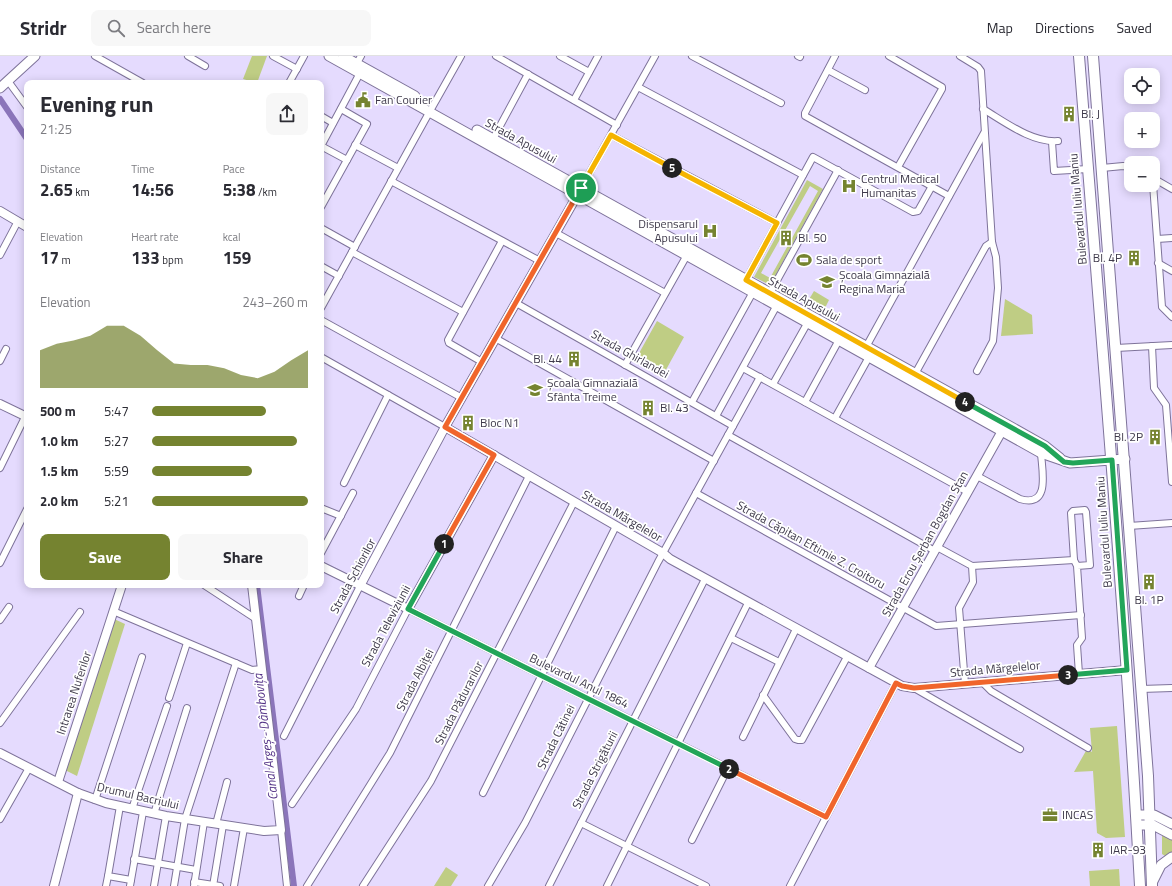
<!DOCTYPE html>
<meta charset="utf-8">
<style>
body{margin:0;font-family:"Titillium Web",sans-serif;background:#f7f7f7;color:#2b2b33;height:100vh;display:flex;flex-direction:column;font-size:15px;white-space:nowrap}
*{box-sizing:border-box;margin:0}
p{font-size:13px;color:#7c7c81}
.icon{flex:none;width:22px;height:22px;fill:none;stroke:currentColor;stroke-width:2;stroke-linecap:round;stroke-linejoin:round}
.map{position:relative;flex:1;overflow:hidden}
.sheet{position:absolute;left:24px;top:24px;width:300px;height:508px;display:flex;flex-direction:column;background:#fff;border-radius:8px;box-shadow:0 2px 10px #0003}
.sheet>*{flex:none}
.fabs{position:absolute;left:1124px;top:12px;display:grid;gap:8px}
.fabs a{display:grid;place-items:center;width:36px;height:36px;border-radius:8px;background:#fff;box-shadow:0 2px 10px #0003;font-size:20px}
.pin{position:absolute;display:grid;place-items:center;width:34px;height:34px;color:#fff;margin:-17px;border:2px solid #fff;border-radius:50%;box-shadow:0 1px 4px #0007}
.km{position:absolute;width:20px;height:20px;margin:-10px;border-radius:50%;background:#222;color:#fff;font-size:11px;line-height:20px;text-align:center}
.round{display:grid;place-items:center;flex:none;width:42px;height:42px;border-radius:8px;background:#f7f7f7}
.headline{display:flex;align-items:center;justify-content:space-between;height:68px;padding:0 16px}
h1{font-size:22px;font-weight:700;line-height:30px}
.stats{display:grid;grid-template-columns:repeat(3,1fr);gap:6px;height:68px;padding:4px 16px}
.stats div{display:grid;align-content:center}
.stats b{font-size:17px;font-weight:700}
.stats small{font-size:11px;font-weight:400}
.stats p{font-size:11px}
.chart{height:112px;padding:8px 16px}
.chart p{display:flex;justify-content:space-between}
.chart svg{width:100%;height:72px;margin-top:4px;fill:#758330;opacity:.7}
.action{display:flex;gap:8px;margin-top:auto;padding:8px 16px}
.action a{flex:1;height:46px;border-radius:8px;background:#758330;color:#fff;font-size:16px;font-weight:700;line-height:46px;text-align:center}
.action a+a{background:#f7f7f7;color:#2b2b33}
ul{padding:0 16px;list-style:none;font-size:13px}
li{display:grid;grid-template-columns:64px 48px 1fr;align-items:center;height:30px}
li i{height:10px;border-radius:5px;background:#758330}
header{display:flex;align-items:center;gap:24px;box-sizing:border-box;height:56px;padding:0 20px;background:#fff;border-bottom:1px solid #e1e1e2}
header strong{font-size:19px}
nav{display:flex;gap:22px;margin-inline-start:auto;font-size:14px}
.search{width:280px;height:36px;background:#f7f7f7;display:flex;align-items:center;gap:10px;box-sizing:border-box;padding:0 14px;border-radius:8px;color:#7c7c81;font-size:15px}
.map>svg:first-child{display:block}
</style>
<header>
<strong>Stridr</strong>
<div class="search"><svg class="icon" aria-label="search" viewBox="0 0 24 24"><circle cx="10" cy="10" r="6"/><path d="M15 15l6 6"/></svg>Search here</div>
<nav><a>Map</a><a>Directions</a><a>Saved</a></nav>
</header>
<div class="map">
<svg width="1172" height="830" viewBox="0 0 1172 830">
<rect width="100%" height="100%" fill="#e5dbfe"/>
<g fill="#bfcd84" fill-rule="evenodd">
<path d="M252,0H267L257,27L243,23Z"/>
<path d="M807,124L823,133L770,229L754,221ZM810,130L818,135L770,222L761,217Z"/>
<path d="M814,235L829,244L824,254L808,245Z"/>
<path d="M1005,243L1032,259L1033,278L1001,280Z"/>
<path d="M657,265L684,281L662,321L640,308L644,302L638,299Z"/>
<path d="M112,562L125,568L77,720L65,714Z"/>
<path d="M1117,670L1125,781L1106,782L1097,777L1093,715L1074,716L1087,693L1092,696L1090,672Z"/>
<path d="M1162,779L1172,783V796L1165,800L1162,798Z"/>
<path d="M446,811L458,819L451,830H434Z"/>
<path d="M1119,813L1120,830H1090L1089,815Z"/>
</g>
<g fill="none" stroke-linecap="round" stroke-linejoin="round">
<g stroke="#8b75ba" stroke-width="6">
<path d="M0,43L27,83"/>
<path d="M257,529L294,830"/>
</g>
<g stroke="#7e739a" stroke-width="8">
<g id="minor">
<path d="M95,0L143,27"/>
<path d="M188,0L205,10"/>
<path d="M273,0L297,13"/>
<path d="M496,0L617,69"/>
<path d="M560,0L589,16"/>
<path d="M692,0L781,47"/>
<path d="M798,0L800,1"/>
<path d="M835,0L805,57V60L949,140"/>
<path d="M889,0L942,31V33L898,111"/>
<path d="M960,0L978,11L981,15L992,186L996,201L998,232L993,285L977,315"/>
<path d="M357,7L361,0"/>
<path d="M828,14L865,34"/>
<path d="M8,25L27,51"/>
<path d="M289,27L304,0"/>
<path d="M638,31L803,119"/>
<path d="M574,44L598,0"/>
<path d="M983,53C1005,66 1032,87 1058,85"/>
<path d="M321,60L333,67"/>
<path d="M611,79L777,167"/>
<path d="M493,83L528,18"/>
<path d="M1052,86L1054,115L1088,113"/>
<path d="M355,89L398,112"/>
<path d="M321,90L360,17"/>
<path d="M321,90L347,104"/>
<path d="M1102,112L1123,110L1131,111"/>
<path d="M1153,122L1172,133"/>
<path d="M391,125L540,205"/>
<path d="M1153,128L1162,251L1172,261"/>
<path d="M581,132L655,0"/>
<path d="M321,151L367,68L341,53"/>
<path d="M321,172L355,191"/>
<path d="M556,177L665,237"/>
<path d="M1157,183L1172,182"/>
<path d="M352,196L463,256"/>
<path d="M0,199L18,165"/>
<path d="M1158,207L1172,215"/>
<path d="M321,210L339,220"/>
<path d="M746,224L813,101L913,156L918,155L932,130"/>
<path d="M770,237L838,114"/>
<path d="M516,247L733,370"/>
<path d="M321,252L430,55L461,0"/>
<path d="M321,264L462,342"/>
<path d="M495,282L714,405"/>
<path d="M1152,290L1154,332L1166,349L1172,426"/>
<path d="M866,291L984,77"/>
<path d="M1116,292L1172,289"/>
<path d="M321,301L445,371"/>
<path d="M0,305L6,293"/>
<path d="M482,306L449,287L448,284L502,185"/>
<path d="M625,309L687,199"/>
<path d="M743,312L968,436"/>
<path d="M915,318L986,190L992,186"/>
<path d="M773,328L808,266"/>
<path d="M692,346L753,236"/>
<path d="M805,346L839,284"/>
<path d="M716,360L777,249"/>
<path d="M835,362L869,301"/>
<path d="M728,379L935,495"/>
<path d="M0,412L27,357"/>
<path d="M977,420L1020,443C1051,452 1042,415 1041,397"/>
<path d="M344,427L388,339"/>
<path d="M696,437L936,570L1081,559"/>
<path d="M321,452L341,460"/>
<path d="M1129,470L1172,467"/>
<path d="M937,491L972,510L1074,504"/>
<path d="M321,497L353,437"/>
<path d="M0,507L27,453"/>
<path d="M1077,510L1090,509L1086,456L1085,454L1073,455L1071,457L1074,504L1077,510L1082,582L1077,589L1079,618"/>
<path d="M204,529L256,563"/>
<path d="M299,540L304,529"/>
<path d="M113,555L252,614L262,613"/>
<path d="M0,564L9,551"/>
<path d="M731,582L779,606"/>
<path d="M983,627L991,635L1088,692"/>
<path d="M965,628L959,552L973,526L972,510"/>
<path d="M914,632L1020,693"/>
<path d="M1141,633L1172,632"/>
<path d="M763,639L795,683L798,684H802L847,601"/>
<path d="M169,642L187,587"/>
<path d="M0,667L80,556"/>
<path d="M284,680L360,530"/>
<path d="M743,681L796,573"/>
<path d="M483,737L616,470"/>
<path d="M95,744L142,601"/>
<path d="M292,748L356,653L408,553L826,761"/>
<path d="M120,750L108,820L131,824"/>
<path d="M132,753L167,650"/>
<path d="M154,758L187,652"/>
<path d="M0,763L29,712"/>
<path d="M581,767L706,830"/>
<path d="M216,768L227,726"/>
<path d="M281,774L287,830"/>
<path d="M692,784L728,712"/>
<path d="M134,803L196,814"/>
<path d="M194,826L220,830"/>
<path d="M106,830L108,820"/>
<path d="M130,830L143,756"/>
<path d="M154,830L166,760"/>
<path d="M174,830L185,763L236,607"/>
<path d="M194,830L204,766"/>
<path d="M213,830L223,769"/>
<path d="M234,830L244,772"/>
<path d="M307,830L390,697L529,420"/>
<path d="M363,830L431,725L574,446"/>
<path d="M488,830L525,767L658,506L760,321"/>
<path d="M549,830L705,523"/>
<path d="M607,830L748,547"/>
<path d="M790,830L896,627"/>
</g>
</g>
<g stroke="#7e739a" stroke-width="10">
<g id="tertiary">
<path d="M0,155L27,171"/>
<path d="M0,348L27,361"/>
<path d="M445,371L663,497L670,503L902,630L914,632L1127,614"/>
<path d="M321,510L408,553L494,399"/>
<path d="M360,530L445,371L578,138"/>
<path d="M869,612L1002,375"/>
<path d="M0,697L78,737L106,747L166,760L264,775L281,774L252,529"/>
<path d="M58,726L122,529"/>
<path d="M54,830L78,737"/>
</g>
</g>
<g stroke="#7e739a" stroke-width="11">
<g id="secondary">
<path d="M329,0L1041,397L1070,407L1125,403"/>
<path d="M343,0L415,40"/>
<path d="M0,32L35,0"/>
<path d="M477,74L1006,368L1045,390L1060,402"/>
<path d="M1137,759H1154L1172,768"/>
<path d="M1137,769H1153L1172,779"/>
<path d="M1152,827L1161,809L1172,801"/>
</g>
</g>
<g stroke="#7e739a" stroke-width="12">
<g id="primary">
<path d="M1079,0C1101,277 1125,553 1140,830"/>
<path d="M1093,0L1148,720L1152,830"/>
</g>
</g>
<use href="#minor" stroke="#fff" stroke-width="6"/>
<use href="#tertiary" stroke="#fff" stroke-width="8"/>
<use href="#secondary" stroke="#fff" stroke-width="9"/>
<use href="#primary" stroke="#fff" stroke-width="10"/>
</g>
<g fill="none" stroke-linecap="round" stroke-linejoin="round">
<g stroke="#fff" stroke-width="8">
<path id="split-1" d="M444,488L494,399L445,371L581,132"/>
</g>
<g stroke="#fff" stroke-width="8">
<path id="split-2" d="M444,488L408,553L729,713"/>
</g>
<g stroke="#fff" stroke-width="8">
<path id="split-3" d="M729,713L826,761L896,627L902,630L914,632L1068,619"/>
</g>
<g stroke="#fff" stroke-width="8">
<path id="split-4" d="M965,346L1045,390L1064,406L1073,407L1112,404L1127,614L1068,619"/>
</g>
<g stroke="#fff" stroke-width="8">
<path id="split-5" d="M672,112L777,167L746,224L965,346"/>
</g>
<g stroke="#fff" stroke-width="8">
<path id="split-6" d="M581,132L611,79L672,112"/>
</g>
<use href="#split-1" stroke="#f0652b" stroke-width="5"/>
<use href="#split-2" stroke="#22a559" stroke-width="5"/>
<use href="#split-3" stroke="#f0652b" stroke-width="5"/>
<use href="#split-4" stroke="#22a559" stroke-width="5"/>
<use href="#split-5" stroke="#f5b400" stroke-width="5"/>
<use href="#split-6" stroke="#f5b400" stroke-width="5"/>
</g>
<defs>
<g id="civic-bare" transform="scale(1.2)"><path d="M-.6-6.5H3V-4.5H.6V-3L4-1V1h2V6H-6V1h2V-1L-.6-3ZM-1.2 2.5V6h2.4V2.5Z" fill="#758330" stroke="#fff" stroke-width="2.5" paint-order="stroke"/></g>
<g id="building-bare" transform="scale(1.2)"><path d="M-4-6H4V6H1V3H-1V6H-4ZM-2.5-4.3h1.7v1.8h-1.7ZM.8-4.3h1.7v1.8H.8ZM-2.5-1h1.7V.8h-1.7ZM.8-1h1.7V.8H.8Z" fill="#758330" stroke="#fff" stroke-width="2.5" paint-order="stroke"/></g>
<g id="hospital-bare" transform="scale(1.2)"><path d="M-5-5h3v3.5h4V-5h3V5h-3V1.5h-4V5h-3Z" fill="#758330" stroke="#fff" stroke-width="2.5" paint-order="stroke"/></g>
<g id="stadium-bare" transform="scale(1.2)"><path d="M0-5a6.5 5 0 1 0 0 10a6.5 5 0 1 0 0-10ZM-3.5-1.8h7v3.6h-7Z" fill="#758330" stroke="#fff" stroke-width="2.5" paint-order="stroke"/></g>
<g id="school-bare" transform="scale(1.2)"><path d="M0-5L7-2L0 1L-7-2ZM-4 1L0 2.5L4 1V4Q0 6-4 4Z" fill="#758330" stroke="#fff" stroke-width="2.5" paint-order="stroke"/></g>
<g id="office-bare" transform="scale(1.2)"><path d="M-6-3h4V-5.5h4V-3h4V5H-6ZM-1-4.5V-3h2v-1.5ZM-6 0V1H6V0Z" fill="#758330" stroke="#fff" stroke-width="2.5" paint-order="stroke"/></g>
</defs>
<g fill-rule="evenodd">
<use href="#civic-bare" x="363" y="44"/>
<use href="#building-bare" x="1069" y="58"/>
<use href="#hospital-bare" x="849" y="130"/>
<use href="#hospital-bare" x="710" y="175"/>
<use href="#building-bare" x="786" y="182"/>
<use href="#building-bare" x="1134" y="202"/>
<use href="#stadium-bare" x="804" y="204"/>
<use href="#school-bare" x="827" y="226"/>
<use href="#building-bare" x="574" y="303"/>
<use href="#school-bare" x="535" y="334"/>
<use href="#building-bare" x="648" y="352"/>
<use href="#building-bare" x="468" y="367"/>
<use href="#building-bare" x="1155" y="381"/>
<use href="#building-bare" x="1149" y="526"/>
<use href="#office-bare" x="1050" y="759"/>
<use href="#building-bare" x="1098" y="794"/>
</g>
<g text-anchor="middle" stroke-width="3.5" stroke-linejoin="round" paint-order="stroke">
<g font-size="12" fill="#3f3a4b" stroke="#fff" text-anchor="start">
<text x="375" y="48">Fan Courier</text>
<text x="1081" y="62">Bl. J</text>
<text x="861" y="127">Centrul Medical<tspan x="861" dy="14">Humanitas</tspan></text>
<text x="698" y="172" text-anchor="end">Dispensarul<tspan x="698" dy="14">Apusului</tspan></text>
<text x="798" y="186">Bl. 50</text>
<text x="1122" y="206" text-anchor="end">Bl. 4P</text>
<text x="816" y="208">Sala de sport</text>
<text x="839" y="223">Școala Gimnazială<tspan x="839" dy="14">Regina Maria</tspan></text>
<text x="562" y="307" text-anchor="end">Bl. 44</text>
<text x="547" y="331">Școala Gimnazială<tspan x="547" dy="14">Sfânta Treime</tspan></text>
<text x="660" y="356">Bl. 43</text>
<text x="480" y="371">Bloc N1</text>
<text x="1143" y="385" text-anchor="end">Bl. 2P</text>
<text x="1149" y="548" text-anchor="middle">Bl. 1P</text>
<text x="1062" y="763">INCAS</text>
<text x="1110" y="798">IAR-93</text>
</g>
<g font-size="12" fill="#3f3a4b" stroke="#fff">
<text transform="translate(521 85) rotate(29)" y="4">Strada Apusului</text>
<text transform="translate(1078 153) rotate(-95)" y="4">Bulevardul Iuliu Maniu</text>
<text transform="translate(804 243) rotate(29)" y="4">Strada Apusului</text>
<text transform="translate(630 298) rotate(29)" y="4">Strada Ghirlandei</text>
<text transform="translate(622 460) rotate(30)" y="4">Strada Mărgelelor</text>
<text transform="translate(1104 476) rotate(-94)" y="4">Bulevardul Iuliu Maniu</text>
<text transform="translate(925 488) rotate(-61)" y="4">Strada Erou Șerban Bogdan Stan</text>
<text transform="translate(811 489) rotate(29)" y="4">Strada Căpitan Eftimie Z. Croitoru</text>
<text transform="translate(353 520) rotate(-62)" y="4">Strada Schiorilor</text>
<text transform="translate(386 570) rotate(-62)" y="4">Strada Televiziunii</text>
<text transform="translate(995 613) rotate(-5)" y="4">Strada Mărgelelor</text>
<text transform="translate(415 624) rotate(-63)" y="4">Strada Albiței</text>
<text transform="translate(579 625) rotate(26)" y="4">Bulevardul Anul 1864</text>
<text transform="translate(74 637) rotate(-72)" y="4">Intrarea Nuferilor</text>
<text transform="translate(459 647) rotate(-63)" y="4">Strada Pădurarilor</text>
<text transform="translate(556 681) rotate(-64)" y="4">Strada Cătinei</text>
<text transform="translate(595 714) rotate(-63)" y="4">Strada Strigăturii</text>
<text transform="translate(138 740) rotate(13)" y="4">Drumul Bacriului</text>
</g>
<g font-size="13" font-style="italic" fill="#533286" stroke="#fff">
<text transform="translate(265 681) rotate(-97)" y="5">Canal Argeș - Dâmbovița</text>
</g>
</g>
</svg>
<div class="fabs">
<a><svg class="icon" aria-label="locate" viewBox="0 0 24 24"><circle cx="12" cy="12" r="6"/><path d="M12 2v4M12 18v4M2 12h4M18 12h4"/></svg></a>
<a>+</a>
<a>−</a>
</div>
<div class="pin" style="left:581px;top:132px;background:#1e9e55"><svg class="icon" aria-label="arrive" viewBox="0 0 24 24"><path d="M6 21V4h12l-3 4 3 4H6"/></svg></div>
<b class="km" style="left:444px;top:488px">1</b>
<b class="km" style="left:729px;top:713px">2</b>
<b class="km" style="left:1068px;top:619px">3</b>
<b class="km" style="left:965px;top:346px">4</b>
<b class="km" style="left:672px;top:112px">5</b>
<section class="sheet">
<div class="headline"><div><h1>Evening run</h1><p>21:25</p></div><a class="round"><svg class="icon" aria-label="share" viewBox="0 0 24 24"><path d="M12 15V3M7 8l5-5 5 5M5 13v7h14v-7"/></svg></a></div>
<div class="stats">
<div><p>Distance</p><b>2.65<small> km</small></b></div>
<div><p>Time</p><b>14:56</b></div>
<div><p>Pace</p><b>5:38<small> /km</small></b></div>
</div>
<div class="stats">
<div><p>Elevation</p><b>17<small> m</small></b></div>
<div><p>Heart rate</p><b>133<small> bpm</small></b></div>
<div><p>kcal</p><b>159</b></div>
</div>
<div class="chart"><p><span>Elevation</span>243–260 m</p>
<svg viewBox="0 0 160 44" preserveAspectRatio="none"><path d="M0 44V21L10 17L20 15L30 12L40 6L50 6L60 12L70 21L80 29L90 30L100 30L110 32L120 36L130 38L140 34L150 27L160 21V44z"/></svg>
</div>
<ul>
<li><b>500 m</b>5:47<i style="width:73%"></i></li>
<li><b>1.0 km</b>5:27<i style="width:93%"></i></li>
<li><b>1.5 km</b>5:59<i style="width:64%"></i></li>
<li><b>2.0 km</b>5:21<i style="width:100%"></i></li>
</ul>
<div class="action"><a>Save</a><a>Share</a></div>
</section>
</div>
